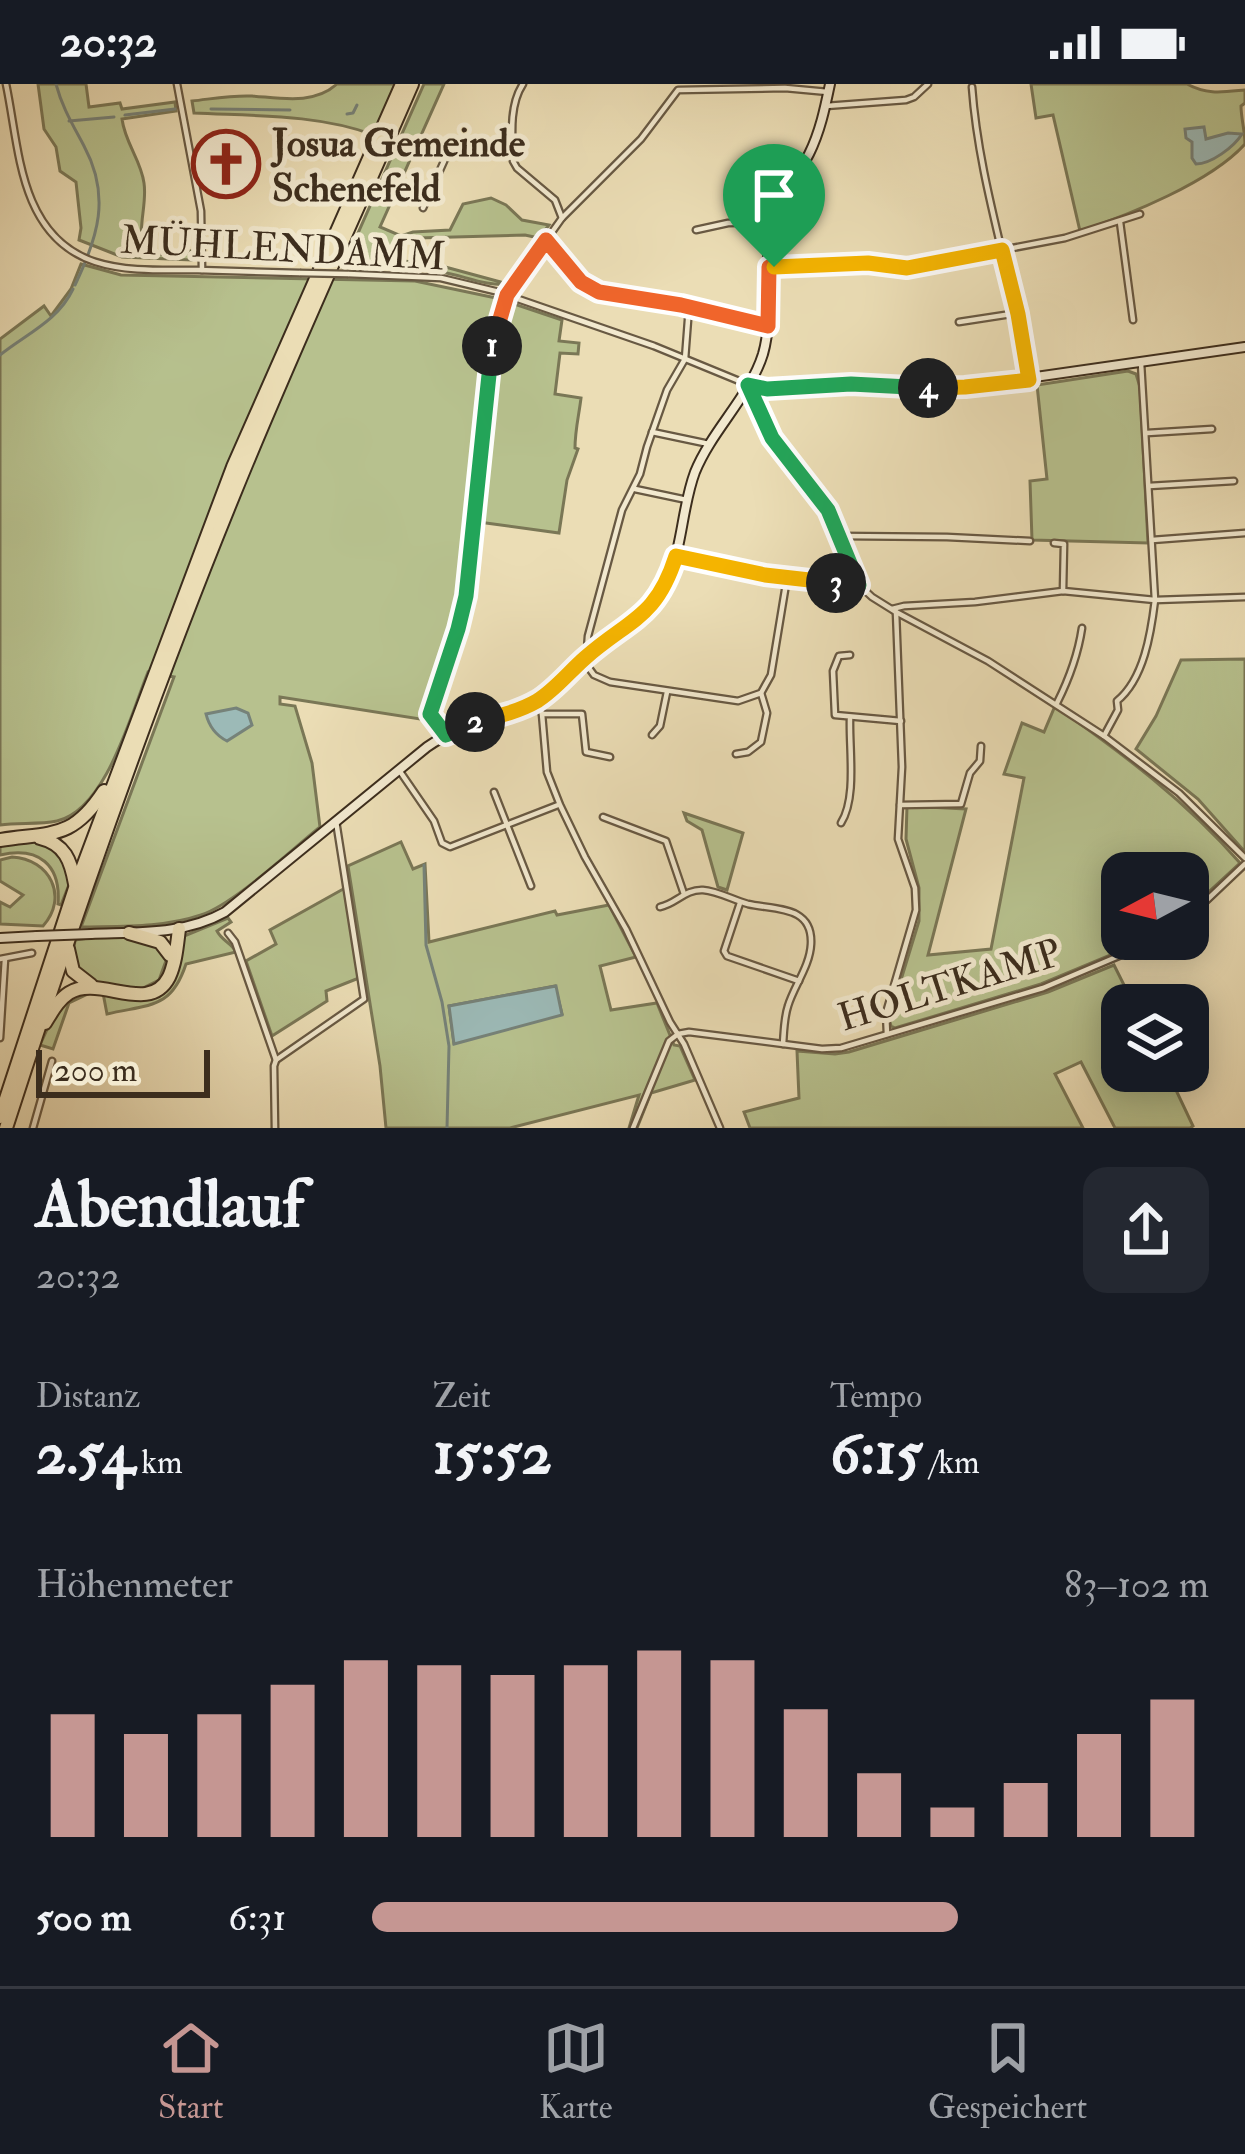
<!DOCTYPE html>
<html lang="de">
<meta charset="utf-8">
<style>
body{margin:0;font-family:"IM FELL Double Pica",serif;background:#242831;color:#f1f3f6;height:100vh;display:flex;flex-direction:column;font-size:45px;white-space:nowrap}
*{box-sizing:border-box;margin:0}
p{font-size:39px;color:#9ea1a6}
.icon{flex:none;width:66px;height:66px;fill:none;stroke:currentColor;stroke-width:2;stroke-linecap:round;stroke-linejoin:round}
.map{position:relative;height:1044px;overflow:hidden}
.sheet{display:flex;flex-direction:column;background:#171b24;flex:1}
.sheet>*{flex:none}
.needle{width:78px;rotate:263deg}
.fabs{position:absolute;left:1101px;top:768px;display:grid;gap:24px}
.fabs a{display:grid;place-items:center;width:108px;height:108px;border-radius:24px;background:#171b24;box-shadow:0 6px 30px #0003;font-size:60px}
.scale{position:absolute;left:36px;bottom:30px;width:174px;box-sizing:border-box;padding-left:12px;border:6px solid #3c2d1d;border-top:0;font-size:33px;line-height:42px;white-space:nowrap;color:#3c2d1d;-webkit-text-stroke:9px #f2e9cf;paint-order:stroke}
.pin{position:absolute;display:grid;place-items:center;width:102px;height:102px;color:#fff;margin:-123px -51px;border-radius:50% 50% 50% 0;rotate:-45deg;box-shadow:0 0 12px #0007}
.pin .icon{rotate:45deg}
.km{position:absolute;width:60px;height:60px;margin:-30px;border-radius:50%;background:#222;color:#fff;font-size:33px;line-height:60px;text-align:center}
.round{display:grid;place-items:center;flex:none;width:126px;height:126px;border-radius:24px;background:#242831}
.summary{display:flex;align-items:center;justify-content:space-between;height:204px;padding:0 36px}
h1{font-size:66px;font-weight:800;line-height:90px}
.metrics{display:grid;grid-template-columns:repeat(3,1fr);gap:18px;height:204px;padding:12px 36px}
.metrics div{display:grid;align-content:center}
.metrics b{font-size:60px;font-weight:800}
.metrics small{font-size:33px;font-weight:400}
.metrics p{font-size:33px}
.chart{height:336px;padding:24px 36px}
.chart p{display:flex;justify-content:space-between}
.chart svg{width:100%;height:216px;margin-top:12px;stroke:#c59692;stroke-width:6}
ul{padding:0 36px;list-style:none;font-size:39px}
li{display:grid;grid-template-columns:192px 144px 1fr;align-items:center;height:90px}
li i{height:30px;border-radius:15px;background:#c59692}
.status{display:flex;justify-content:space-between;align-items:center;height:84px;padding:0 60px;background:#171b24;direction:ltr}
.status svg{height:33px;fill:currentColor}
.tabs{display:flex;justify-content:space-around;align-items:center;height:168px;border-top:3px solid #363941;background:#171b24;font-size:33px;color:#9ea1a6}
.tabs a{display:grid;justify-items:center;gap:6px}
.tabs .active{color:#c59692}
.map>svg:first-child{display:block}
</style>
<div class="status"><b>20:32</b><svg viewBox="0 0 49 12"><path d="M0 12V9h3v3zM5 12V6h3v6zM10 12V3h3v9zM15 12V0h3v12zM26 1h20v11H26zM47 4h2v5h-2z"/></svg></div>
<div class="map">
<svg width="1245" height="1044" viewBox="0 0 1245 1044">
<rect width="100%" height="100%" fill="#ebddb5"/>
<filter id="stains"><feTurbulence type="fractalNoise" baseFrequency=".00167" numOctaves="4"/><feColorMatrix values="0 0 0 0 .2 0 0 0 0 .09 0 0 0 0 .02 0 0 0 .5 -.17"/></filter>
<radialGradient id="worn" r=".72"><stop offset=".6" stop-color="#630" stop-opacity="0"/><stop offset="1" stop-color="#630" stop-opacity=".3"/></radialGradient>
<g fill="#b7c18e" stroke="#7a7756" stroke-width="3" fill-rule="evenodd">
<path d="M38,0H86L89,23L120,19L122,25L175,18L176,27L122,35C125,59 141,76 144,99C147,119 139,138 142,158H148L150,172L190,167L191,176L122,173L79,156L81,144L76,98L60,87L56,63L44,45Z"/>
<path d="M337,0H396L374,51C318,30 253,32 194,29L192,17C211,15 232,11 252,12C281,14 314,21 337,0Z"/>
<path d="M424,0H444L380,143L401,152L413,148L450,146L463,120L491,114L506,121L522,136L549,141L539,154L525,151L417,154L403,158L395,176L438,181L508,200C487,203 462,191 441,188C408,183 375,184 343,183Z"/>
<path d="M1031,0H1187C1207,11 1223,8 1245,6V19L1241,22C1241,34 1245,47 1245,60C1211,98 1129,131 1080,147L1053,31L1036,34Z"/>
<path d="M81,180L121,191L415,197L496,214L562,236L559,257L579,259L578,270L560,269L555,310L581,314C579,331 575,346 575,364L578,365L567,396L559,449L471,437L457,530L425,632L420,635L280,613V620L295,622L312,679L320,743C290,767 234,820 201,831C163,844 120,842 81,843L174,593L148,588C131,630 106,726 57,737C38,741 18,738 0,741V255L44,222L51,232L71,205Z"/>
<path d="M1128,287L1136,290L1140,303L1148,459L1032,456L1030,397L1047,395L1037,301Z"/>
<path d="M1245,575V768L1198,715L1136,665L1156,632L1181,576Z"/>
<path d="M1055,622C1122,669 1186,717 1240,779L1188,827V789H1122V855H1149L1041,900L895,944L891,942L889,935L919,837V804L906,755L907,722L966,725L928,871L991,865L1024,694L1004,690L1022,639L1044,648Z"/>
<path d="M684,729L743,749L727,806L718,803L702,746L687,737Z"/>
<path d="M41,757L63,770L70,798L61,821L58,820C61,781 39,762 0,771V760Z"/>
<path d="M401,758L413,785L425,780L429,858L555,827L557,831L609,821L636,873L600,882L611,926L657,919L674,961L680,962L695,996L651,1009L637,1044H629L639,1011L510,1044H386L380,982L348,782ZM555,902L562,930L454,959L449,922Z"/>
<path d="M12,773C50,775 69,813 43,842L0,840V818L10,823L23,811L0,797V776Z"/>
<path d="M345,804L359,894L326,907L327,917L272,952L246,877L276,860L270,846Z"/>
<path d="M228,834L231,838L217,847C222,857 232,859 236,868L186,880C171,926 149,920 107,930L103,909H90L69,919L53,965L40,961L54,930L76,908H159L184,852Z"/>
<path d="M103,852L130,853L157,859L167,874L159,896L141,905L92,898L74,882L73,872L75,856Z"/>
<path d="M1114,881L1134,921H1122V987H1167L1193,1042L1190,1044H1115L1081,978L1055,990L1083,1044H750L744,1028L799,1014L797,967L835,970L849,968L1048,908Z"/>
</g>
<g fill="#9cbab7" stroke="#768279" stroke-width="3">
<path d="M1204,43L1206,55L1228,49L1242,50C1234,63 1211,80 1196,80L1192,74V58L1186,54L1185,45Z"/>
<path d="M236,624L248,629L252,641L227,657C215,651 209,642 206,630Z"/>
<path d="M556,902L562,931L454,960L449,922Z"/>
</g>
<g fill="none" stroke-linecap="round" stroke-linejoin="round">
<g stroke="#768279" stroke-width="3">
<path d="M56,0C62,23 73,41 84,62C111,112 98,153 75,201"/>
<path d="M211,25L290,26"/>
<path d="M347,30L353,29L357,21"/>
<path d="M125,31L175,25"/>
<path d="M69,37L114,33"/>
<path d="M0,271C26,250 58,237 73,205"/>
<path d="M424,781L426,861L442,918L449,962L447,1044"/>
</g>
<g stroke="#685943" stroke-width="9">
<g id="street">
<path d="M6,0C14,38 17,82 32,117C64,192 129,186 198,186C232,187 266,188 300,189"/>
<path d="M177,0L201,127L202,186"/>
<path d="M523,0C509,21 512,52 513,77L517,84L555,116L562,134"/>
<path d="M972,3C979,100 1013,194 1028,291"/>
<path d="M826,22L906,16L914,13L928,0"/>
<path d="M423,124L445,75L452,69L513,71"/>
<path d="M1120,138L1133,236"/>
<path d="M696,146L728,139L772,138"/>
<path d="M547,157L581,198L594,206L681,221L768,242"/>
<path d="M769,183L868,179L907,184L1065,154L1140,130"/>
<path d="M348,190L441,194L495,207L654,262L749,301L772,354L828,426L859,501L872,513L896,528L988,577L1104,652L1179,709L1245,774"/>
<path d="M689,223L685,275L667,306L647,363L640,390L622,426L588,552L586,580L594,591L610,598L738,617L761,609L771,591L787,494"/>
<path d="M959,238L1018,229"/>
<path d="M652,348L709,360"/>
<path d="M1147,349L1212,345"/>
<path d="M1149,402L1234,397"/>
<path d="M635,405L687,416"/>
<path d="M840,452L947,453L1030,457"/>
<path d="M1152,456L1245,449"/>
<path d="M1054,459L1064,460L1063,507"/>
<path d="M676,472L765,491L859,501"/>
<path d="M892,525L904,522L975,518L1063,507L1155,516L1245,513"/>
<path d="M850,571L839,572L833,587L835,631L901,637"/>
<path d="M538,617L542,630L547,688L560,721L585,773L626,845L670,938L684,960L720,1044"/>
<path d="M1057,619C1069,595 1078,571 1082,544"/>
<path d="M542,630H582L586,668L610,673"/>
<path d="M446,651L432,635L431,622L458,545L466,511L475,435L489,273L507,211L562,134L641,55L678,6L785,4L828,8"/>
<path d="M652,651L660,642L667,608"/>
<path d="M1104,652L1118,626L1117,617C1144,595 1151,549 1155,516L1141,279"/>
<path d="M736,670L748,668L761,658L767,629L761,609"/>
<path d="M399,686L434,737L442,759L450,763L558,721"/>
<path d="M494,708L531,802"/>
<path d="M900,721L961,720L970,689L980,677L981,662"/>
<path d="M603,733L666,757L684,810"/>
<path d="M841,739C857,714 849,665 850,635"/>
<path d="M740,819L724,867L727,872L799,897"/>
<path d="M660,823C676,820 685,805 703,806C718,807 733,816 748,820C774,826 813,821 811,860C810,882 794,902 788,922C784,934 784,947 783,960"/>
<path d="M1188,834L1245,780"/>
<path d="M228,849L235,858L276,976L274,982L275,1044"/>
<path d="M0,875L32,869"/>
<path d="M678,950L689,948L822,965L841,964L1043,904L1159,855"/>
<path d="M887,950L886,929L916,826L915,804L898,755L902,683L896,528"/>
<path d="M0,954L5,875"/>
<path d="M276,976L364,915L336,737"/>
<path d="M33,1044L52,977"/>
<path d="M633,1044L669,957L678,950"/>
</g>
</g>
<g stroke="#3c2d1d" stroke-width="12">
<g id="secondary">
<path d="M749,301L767,305L851,300L965,303L1245,263"/>
<path d="M91,850C137,848 184,851 225,828L427,663C460,640 492,637 528,622C553,611 569,586 590,569C609,554 631,542 649,525C684,489 678,433 695,388C712,346 750,312 763,270C776,224 760,177 774,134C781,111 798,91 809,70C820,48 825,24 830,0"/>
<path d="M0,854L37,852"/>
</g>
</g>
<g stroke="#3c2d1d" stroke-width="16">
<g id="highway">
<path d="M40,754C65,760 71,777 75,800"/>
<path d="M0,756C52,748 72,756 104,707"/>
<path d="M129,849L160,858L170,871"/>
<path d="M68,865L73,887L91,901"/>
<path d="M45,939C52,928 58,916 69,909C99,890 149,932 169,893C176,878 177,860 179,845"/>
<path d="M0,1033L76,801L233,383L402,0"/>
<path d="M6,1044C75,830 149,618 234,410C290,272 353,136 412,0"/>
</g>
</g>
<use href="#street" stroke="#f2e9cf" stroke-width="4.5"/>
<use href="#secondary" stroke="#f2e9cf" stroke-width="8"/>
<use href="#highway" stroke="#ebddb5" stroke-width="12"/>
<g stroke="#685943" stroke-width="9" stroke-linecap="butt">
<path id="street-bridge" d="M300,189L348,190"/>
</g>
<g stroke="#3c2d1d" stroke-width="12" stroke-linecap="butt">
<path id="secondary-bridge" d="M37,852L91,850"/>
</g>
<use href="#street-bridge" stroke="#f2e9cf" stroke-width="4.5"/>
<use href="#secondary-bridge" stroke="#f2e9cf" stroke-width="8"/>
</g>
<g fill="none" stroke-linecap="round" stroke-linejoin="round">
<g stroke="#fff" stroke-width="24">
<path id="split-1" d="M492,262L507,211L546,156L581,198L599,208L681,221L768,242L769,183H774"/>
</g>
<g stroke="#fff" stroke-width="24">
<path id="split-2" d="M475,638L446,651L430,630L458,545L466,512L492,262"/>
</g>
<g stroke="#fff" stroke-width="24">
<path id="split-3" d="M475,638C495,633 518,628 537,617C555,606 569,588 585,574C629,535 656,535 676,472L765,491L836,499"/>
</g>
<g stroke="#fff" stroke-width="24">
<path id="split-4" d="M836,499L859,501L828,426L772,354L748,301L767,305L851,300L928,304"/>
</g>
<g stroke="#fff" stroke-width="24">
<path id="split-5" d="M774,183L868,179L907,184L1002,166L1018,230L1029,296L965,303L928,304"/>
</g>
<use href="#split-1" stroke="#f0652b" stroke-width="15"/>
<use href="#split-2" stroke="#22a559" stroke-width="15"/>
<use href="#split-3" stroke="#f5b400" stroke-width="15"/>
<use href="#split-4" stroke="#22a559" stroke-width="15"/>
<use href="#split-5" stroke="#f5b400" stroke-width="15"/>
</g>
<defs>
<g id="church-ring" transform="scale(3.45)"><circle r="9.5" fill="#f2e9cf" stroke="#8f2418" stroke-width="1.5"/><path d="M-1.2-6h2.4v3.5h3.3v2.4h-3.3V6h-2.4V-.1h-3.3v-2.4h3.3Z" fill="#8f2418"/></g>
</defs>
<g fill-rule="evenodd">
<use href="#church-ring" x="226" y="80"/>
</g>
<g text-anchor="middle" stroke-width="10" stroke-linejoin="round" paint-order="stroke">
<g font-size="39" font-weight="bold" fill="#3c2d1d" stroke="#f2e9cf" text-anchor="start">
<text x="272" y="72">Josua Gemeinde<tspan x="272" dy="45">Schenefeld</tspan></text>
</g>
<g font-size="39" fill="#3c2d1d" stroke="#f2e9cf">
<text transform="translate(283 163) rotate(3)" y="14">MÜHLENDAMM</text>
<text transform="translate(949 900) rotate(-17)" y="14">HOLTKAMP</text>
</g>
</g>
<rect width="100%" height="100%" filter="url(#stains)"/>
<rect width="100%" height="100%" fill="url(#worn)"/>
</svg>
<div class="fabs">
<a><svg class="needle" viewBox="-14 -14 28 28"><path d="M0-13l5 13h-10z" fill="#e53935"/><path d="M0 13l5-13h-10z" fill="#9ea1a6"/></svg></a>
<a><svg class="icon" aria-label="layers" viewBox="0 0 24 24"><path d="M12 4l9 5-9 5-9-5zM3 14l9 5 9-5"/></svg></a>
</div>
<div class="scale">200 m</div>
<div class="pin" style="left:774px;top:183px;background:#1e9e55"><svg class="icon" aria-label="arrive" viewBox="0 0 24 24"><path d="M6 21V4h12l-3 4 3 4H6"/></svg></div>
<b class="km" style="left:492px;top:262px">1</b>
<b class="km" style="left:475px;top:638px">2</b>
<b class="km" style="left:836px;top:499px">3</b>
<b class="km" style="left:928px;top:304px">4</b>
</div>
<section class="sheet">
<div class="summary"><div><h1>Abendlauf</h1><p>20:32</p></div><a class="round"><svg class="icon" aria-label="share" viewBox="0 0 24 24"><path d="M12 15V3M7 8l5-5 5 5M5 13v7h14v-7"/></svg></a></div>
<div class="metrics">
<div><p>Distanz</p><b>2.54<small> km</small></b></div>
<div><p>Zeit</p><b>15:52</b></div>
<div><p>Tempo</p><b>6:15<small> /km</small></b></div>
</div>
<div class="chart"><p><span>Höhenmeter</span>83–102 m</p>
<svg viewBox="0 0 160 44" preserveAspectRatio="none"><path d="M5 44V19M15 44V23M25 44V19M35 44V13M45 44V8M55 44V9M65 44V11M75 44V9M85 44V6M95 44V8M105 44V18M115 44V31M125 44V38M135 44V33M145 44V23M155 44V16"/></svg>
</div>
<ul>
<li><b>500 m</b>6:31<i style="width:70%"></i></li>
</ul>
</section>
<nav class="tabs">
<a class="active"><svg class="icon" aria-label="home" viewBox="0 0 24 24"><path d="M3 11l9-7 9 7M6 9v11h12V9"/></svg>Start</a>
<a><svg class="icon" aria-label="map" viewBox="0 0 24 24"><path d="M3 6l6-2 6 2 6-2v14l-6 2-6-2-6 2zM9 4v14M15 6v14"/></svg>Karte</a>
<a><svg class="icon" aria-label="saved" viewBox="0 0 24 24"><path d="M7 4h10v16l-5-4-5 4z"/></svg>Gespeichert</a>
</nav>
